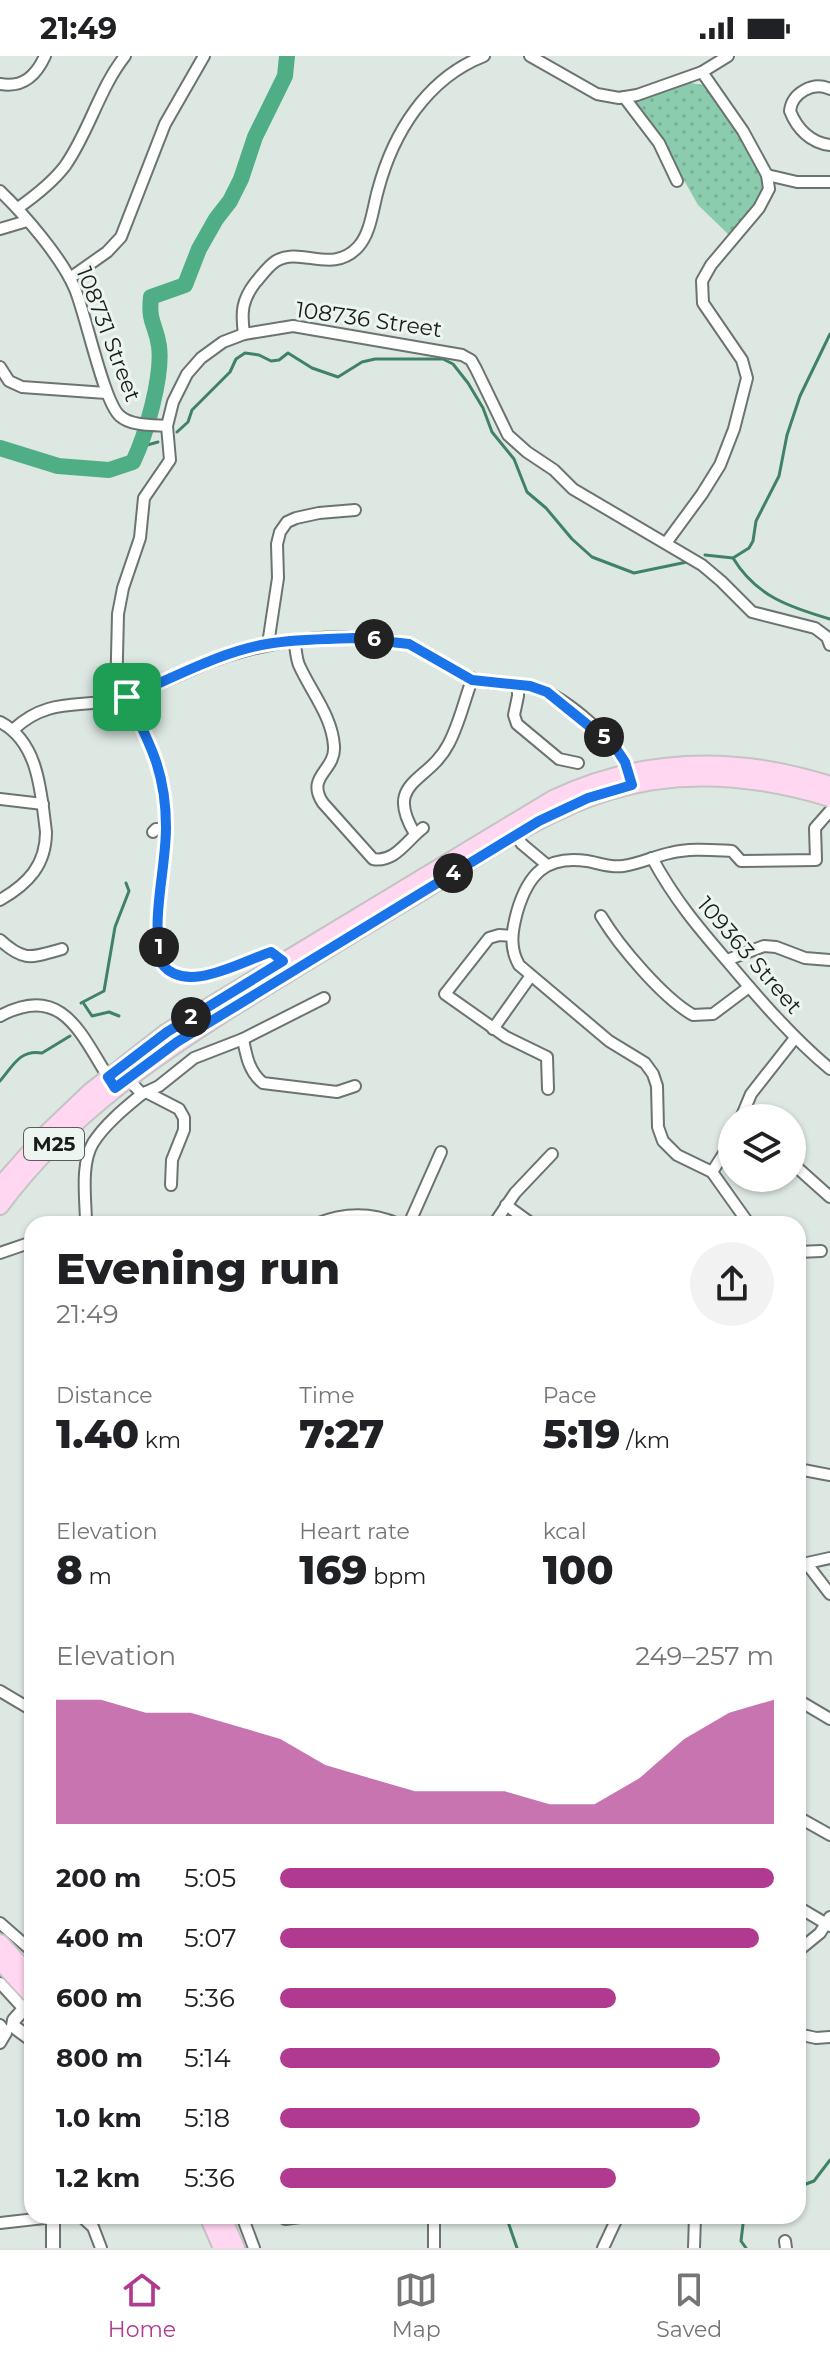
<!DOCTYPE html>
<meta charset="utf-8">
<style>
body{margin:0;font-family:Montserrat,sans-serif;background:#f2f2f2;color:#202124;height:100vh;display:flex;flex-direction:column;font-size:30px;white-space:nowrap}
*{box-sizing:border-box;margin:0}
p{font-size:26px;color:#757577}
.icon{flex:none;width:44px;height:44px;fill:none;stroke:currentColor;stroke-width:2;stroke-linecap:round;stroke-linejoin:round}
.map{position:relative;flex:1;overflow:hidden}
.drawer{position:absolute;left:24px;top:1160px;width:782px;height:1008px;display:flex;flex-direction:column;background:#fff;border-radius:24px;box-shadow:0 2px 6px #0004}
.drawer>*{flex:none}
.tools{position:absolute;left:718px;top:1048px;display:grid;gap:16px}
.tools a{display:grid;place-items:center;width:88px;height:88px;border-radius:50%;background:#fff;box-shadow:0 2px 6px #0004;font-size:40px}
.pin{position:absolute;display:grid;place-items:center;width:68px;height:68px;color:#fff;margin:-34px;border-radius:16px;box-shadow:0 4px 12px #0006}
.km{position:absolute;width:40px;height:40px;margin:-20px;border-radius:50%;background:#222;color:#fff;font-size:22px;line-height:40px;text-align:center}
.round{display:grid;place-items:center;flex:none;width:84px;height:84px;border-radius:42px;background:#f2f2f2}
.head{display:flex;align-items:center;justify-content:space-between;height:136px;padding:0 32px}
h1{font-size:44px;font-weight:800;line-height:60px}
.metrics{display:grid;grid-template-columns:repeat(3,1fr);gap:12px;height:136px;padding:8px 32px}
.metrics div{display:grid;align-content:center}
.metrics b{font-size:40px;font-weight:800}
.metrics small{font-size:22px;font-weight:400}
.metrics p{font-size:22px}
.chart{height:224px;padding:16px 32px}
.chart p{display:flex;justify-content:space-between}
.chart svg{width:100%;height:144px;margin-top:8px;fill:#b03a90;opacity:.7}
ul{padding:0 32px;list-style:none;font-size:26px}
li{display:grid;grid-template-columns:128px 96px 1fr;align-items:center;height:60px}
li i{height:20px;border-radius:10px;background:#b03a90}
.status{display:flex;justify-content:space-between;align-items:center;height:56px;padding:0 40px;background:#fff;direction:ltr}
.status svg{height:22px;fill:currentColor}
.tab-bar{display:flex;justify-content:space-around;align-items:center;height:112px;border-top:2px solid #e0e0e0;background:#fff;font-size:22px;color:#757577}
.tab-bar a{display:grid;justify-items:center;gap:4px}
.tab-bar .on{color:#b03a90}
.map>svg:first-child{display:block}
</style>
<div class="status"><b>21:49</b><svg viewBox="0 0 49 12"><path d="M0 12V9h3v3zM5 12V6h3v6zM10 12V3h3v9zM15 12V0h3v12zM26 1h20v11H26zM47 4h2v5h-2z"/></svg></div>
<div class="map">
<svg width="830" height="2192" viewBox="0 0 830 2192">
<defs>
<pattern id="grass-dots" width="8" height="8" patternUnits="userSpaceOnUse" patternTransform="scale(2)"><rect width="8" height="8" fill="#8bccae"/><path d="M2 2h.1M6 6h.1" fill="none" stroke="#77af95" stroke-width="1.8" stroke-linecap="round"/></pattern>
</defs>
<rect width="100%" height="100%" fill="#dee8e3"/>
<path fill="url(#grass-dots)" d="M685,26L703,29C717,46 767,113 763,133C759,149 739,167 729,179L698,149L654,71L630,46L659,33Z"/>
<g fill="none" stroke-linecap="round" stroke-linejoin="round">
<g stroke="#408266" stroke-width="3">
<path d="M177,376L188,366L192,354L230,316L236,303L245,297L259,299L271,305L279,304L288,297L312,312L338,321L362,306L375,303H443L453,308L468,327L483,352L492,376L514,403L527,436L546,452L572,483L592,501L634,517L687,506"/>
<path d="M140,391L158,386"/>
<path d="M705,499L733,502L749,492L753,485L756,465L779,420L787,379L800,340L830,278"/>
<path d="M733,502C756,540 789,551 830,563"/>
<path d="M81,947L104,935L115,871L129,835L126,827"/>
<path d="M84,948L92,960L109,956L119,960"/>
<path d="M0,1025C13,1010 20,993 42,997L70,980"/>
<path d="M798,2131L814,2125L830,2104"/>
<path d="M506,2160L517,2192"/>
<path d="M744,2160L741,2185L746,2192"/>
</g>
<path stroke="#50ae87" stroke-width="16" d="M0,392L58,410L109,414L133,406C146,379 163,320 159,290C156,268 148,267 151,241L185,229L199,193L216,163L230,145L241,123L255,81L285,20L287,0"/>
<g stroke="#6c7470" stroke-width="14">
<g id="minor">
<path d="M530,0L597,38L619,42L637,39L702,16L728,0"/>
<path d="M0,28C23,32 36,20 45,0"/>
<path d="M830,33C813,25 792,37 790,55C797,73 811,87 830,89"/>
<path d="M624,41L659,87L677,125"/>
<path d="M767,119L797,126H830"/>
<path d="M0,135C24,158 62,202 75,233C86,259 104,347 120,360C131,370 153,369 167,370"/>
<path d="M18,152C35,140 52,127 65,110C89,76 99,33 125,0"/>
<path d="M0,173L27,165"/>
<path d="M70,222L107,196L121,181L165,68L204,0"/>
<path d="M244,278C241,256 242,244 255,227C262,219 268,210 276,205C301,190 332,219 358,191C371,177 373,151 378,134C393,77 427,22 484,0"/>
<path d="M0,311L9,325L22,331L106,337"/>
<path d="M666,487L702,438L720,409L734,373L747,322L742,304L703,247L702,225L711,209L759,152L769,133L767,119L743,75L702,16"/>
<path d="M294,584C296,592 296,602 299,609C311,636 332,660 334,690C336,715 305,720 323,747L373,803C395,807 407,784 423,772"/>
<path d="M268,588L278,522L277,488L280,476L287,466L296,462L319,457L355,454"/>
<path d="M518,628V640L514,659L517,668L559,703L578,707"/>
<path d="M127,641C150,688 166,716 166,771C166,816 150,864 162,908C186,938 240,906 271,896L283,905"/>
<path d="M116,643L118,558L123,532L140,482L144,442L170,404L167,370L173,346L187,318L201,302L223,286L244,278L293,270L462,299L471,304L476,313L508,379L527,396L554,414L573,433L702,509L721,525L752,556L815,572L827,581L830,589"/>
<path d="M0,666C39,686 41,737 46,776C46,809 28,828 0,844"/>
<path d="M14,673C52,638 85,655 128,640C155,631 181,618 207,607C263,585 338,574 398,586C431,592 453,621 486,626C502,629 518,626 534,631C565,639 621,689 630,719"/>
<path d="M0,743L43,748"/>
<path d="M511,773L522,788L547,809"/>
<path d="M153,776L156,773H166"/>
<path d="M415,778C383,725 428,727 448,689C459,669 464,645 472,624"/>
<path d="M652,802C675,844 697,870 728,906C760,944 792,981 830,1013"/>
<path d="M601,860C619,890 663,942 693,959L713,958L749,931"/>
<path d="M512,880L499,879L489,882L445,938L506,981L547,1001L548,1033"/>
<path d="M0,884C25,907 32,901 62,893"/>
<path d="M727,904L764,890L776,891L805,902L830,904"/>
<path d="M0,960C63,926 81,979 110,1024"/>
<path d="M493,973L530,921"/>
<path d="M243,983C246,999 249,1016 263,1027L337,1036L355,1030"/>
<path d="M127,1022L142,1038L159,1030L194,1002L243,983L324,942"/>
<path d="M146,1036L179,1053L184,1062V1074L172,1104L171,1129"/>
<path d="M741,1062L751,1038L795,982"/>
<path d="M732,1085L712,1116L749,1168"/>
<path d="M792,1107L830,1141"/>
<path d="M712,1116L677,1099L663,1085L658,1071L657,1030L653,1018L645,1007L609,985L519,909C509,891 512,875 517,856C528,818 546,799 587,805C599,807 611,812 623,810C639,808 655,800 670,797C690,792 711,794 732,795L741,805L816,804L815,772L830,755"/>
<path d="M506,1149L532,1168"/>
<path d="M86,1168C86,1144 80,1109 93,1087C105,1068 125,1052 142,1038"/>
<path d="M109,1168H114"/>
<path d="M316,1168C343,1157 371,1156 398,1168"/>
<path d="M409,1168L441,1096"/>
<path d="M494,1168L515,1137L552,1098"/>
<path d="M798,1196L821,1195"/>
<path d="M0,1197L32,1186"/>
<path d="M798,1413L830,1419"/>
<path d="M807,1508L830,1538"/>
<path d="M798,1509L830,1502"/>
<path d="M0,1635L32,1654"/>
<path d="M798,1644L830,1663"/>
<path d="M798,1761L830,1779"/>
<path d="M798,1851L830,1870"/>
<path d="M0,1867L32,1895"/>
<path d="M798,1895L820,1877L830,1861"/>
<path d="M0,1927L24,1953"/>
<path d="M0,1969L6,1977L0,1987"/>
<path d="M798,1978L816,1982L830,1981"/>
<path d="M81,2160L93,2171L101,2192"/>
<path d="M242,2160L254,2192"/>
<path d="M434,2160V2192"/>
<path d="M285,2163L308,2160"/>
<path d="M0,2167L53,2161"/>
<path d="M785,2185L786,2192"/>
<path d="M603,2192L618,2160"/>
<path d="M694,2192L695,2160"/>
</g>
</g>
<g stroke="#6c7470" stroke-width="16">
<g id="tertiary">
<path d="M32,1944L14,1964L13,1970L32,1984"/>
<path d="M53,2192V2160"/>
</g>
</g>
<g stroke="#c3c4c3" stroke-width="20">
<g id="primary">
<path d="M0,1130L45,1079L90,1036L167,976L553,743C642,701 736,699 830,729"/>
<path d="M0,1150C68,1058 162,995 259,935C308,905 358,874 408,844C473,805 537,757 610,735C684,712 758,720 830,742"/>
<path d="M0,1887L32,1922"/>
<path d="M0,1905L32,1940"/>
<path d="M208,2160L222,2192"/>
<path d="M222,2160L236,2192"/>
</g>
</g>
<use href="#minor" stroke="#fff" stroke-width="10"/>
<use href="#tertiary" stroke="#fff" stroke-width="12"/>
<use href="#primary" stroke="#ffd7f1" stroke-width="16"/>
</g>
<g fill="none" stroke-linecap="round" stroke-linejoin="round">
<g stroke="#fff" stroke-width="16">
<path id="route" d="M354,582L409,588L472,624L530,630L547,636L615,691L625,706L632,729L588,742L539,765L177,986L115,1032L108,1021L167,976L283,905L271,896C240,906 186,939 162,908C150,864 166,815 166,771C166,716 150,688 127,641C172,623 219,596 267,588C295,583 325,583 354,582Z"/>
</g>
<use href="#route" stroke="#1a73e8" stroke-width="10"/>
</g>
<g text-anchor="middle" stroke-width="6" stroke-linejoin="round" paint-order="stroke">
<rect fill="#ecf5f0" stroke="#585d5a" stroke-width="2" x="24" y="1072" width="60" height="32" rx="6"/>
<g font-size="20" font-weight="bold" fill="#191c1a">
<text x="54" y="1095">M25</text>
</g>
<g font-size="22" fill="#191c1a" stroke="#ecf5f0">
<text transform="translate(369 263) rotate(8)" y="8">108736 Street</text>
<text transform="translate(109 278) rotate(69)" y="8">108731 Street</text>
<text transform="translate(750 899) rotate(49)" y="8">109363 Street</text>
</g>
</g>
</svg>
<div class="tools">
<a><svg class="icon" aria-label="layers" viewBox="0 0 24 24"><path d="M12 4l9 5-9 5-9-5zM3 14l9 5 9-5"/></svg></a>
</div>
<div class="pin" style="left:127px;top:641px;background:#1e9e55"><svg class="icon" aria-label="arrive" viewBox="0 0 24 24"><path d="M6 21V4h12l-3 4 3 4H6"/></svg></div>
<b class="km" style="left:159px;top:891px">1</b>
<b class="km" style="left:191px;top:961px">2</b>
<b class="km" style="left:453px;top:817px">4</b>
<b class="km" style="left:604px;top:681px">5</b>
<b class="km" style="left:374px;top:583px">6</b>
<section class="drawer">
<div class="head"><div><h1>Evening run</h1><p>21:49</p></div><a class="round"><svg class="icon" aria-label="share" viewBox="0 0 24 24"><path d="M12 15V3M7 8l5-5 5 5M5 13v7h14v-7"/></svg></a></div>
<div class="metrics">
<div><p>Distance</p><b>1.40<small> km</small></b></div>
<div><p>Time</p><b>7:27</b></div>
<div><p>Pace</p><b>5:19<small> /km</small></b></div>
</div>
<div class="metrics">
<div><p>Elevation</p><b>8<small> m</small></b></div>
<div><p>Heart rate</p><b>169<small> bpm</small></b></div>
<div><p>kcal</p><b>100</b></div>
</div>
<div class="chart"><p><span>Elevation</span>249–257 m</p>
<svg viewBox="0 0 160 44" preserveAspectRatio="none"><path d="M0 44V6L10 6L20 10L30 10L40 14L50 18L60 26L70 30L80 34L90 34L100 34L110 38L120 38L130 30L140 18L150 10L160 6V44z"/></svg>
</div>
<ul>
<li><b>200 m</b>5:05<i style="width:100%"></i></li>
<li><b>400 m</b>5:07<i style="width:97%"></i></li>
<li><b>600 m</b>5:36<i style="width:68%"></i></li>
<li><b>800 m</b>5:14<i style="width:89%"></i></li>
<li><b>1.0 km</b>5:18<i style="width:85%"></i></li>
<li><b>1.2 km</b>5:36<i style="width:68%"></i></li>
</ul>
</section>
</div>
<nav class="tab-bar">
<a class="on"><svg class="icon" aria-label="home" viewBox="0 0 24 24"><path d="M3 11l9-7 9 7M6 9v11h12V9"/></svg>Home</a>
<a><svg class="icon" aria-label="map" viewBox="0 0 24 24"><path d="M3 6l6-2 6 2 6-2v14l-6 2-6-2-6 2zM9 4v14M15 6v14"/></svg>Map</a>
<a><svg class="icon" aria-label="saved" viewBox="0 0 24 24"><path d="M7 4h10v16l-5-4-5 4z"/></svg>Saved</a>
</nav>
